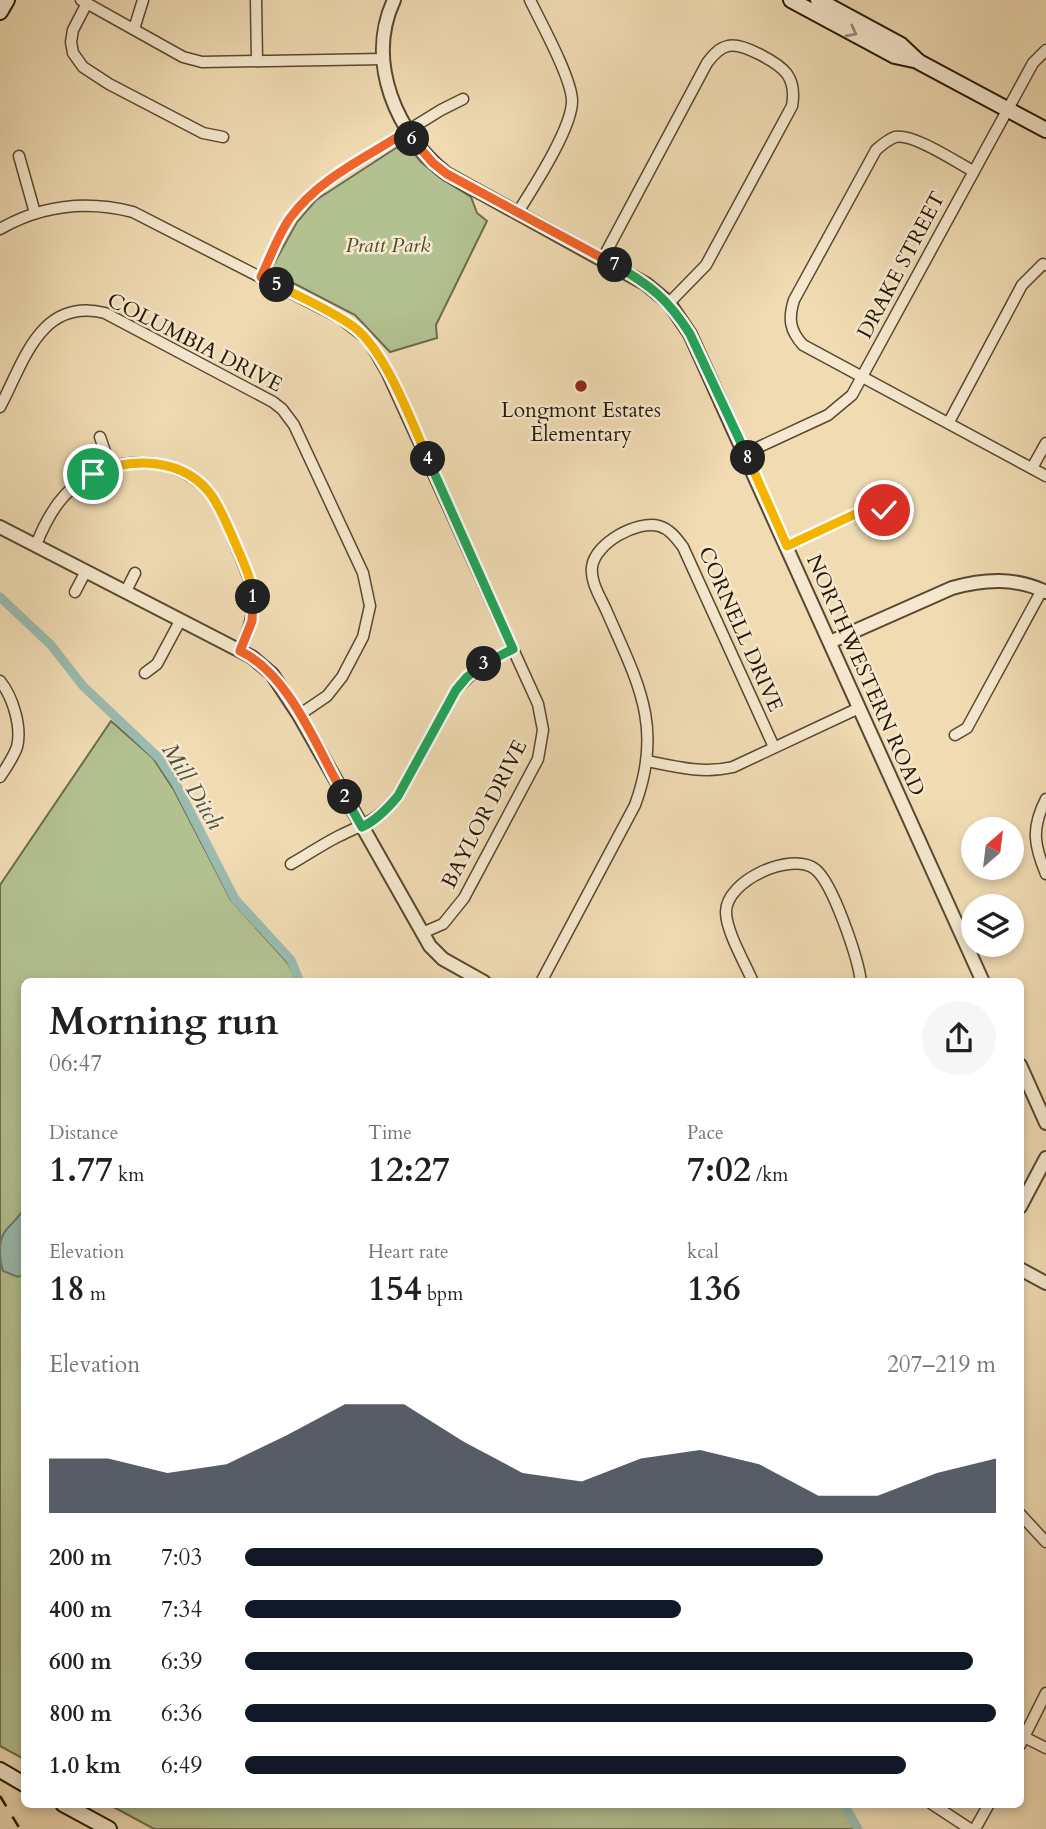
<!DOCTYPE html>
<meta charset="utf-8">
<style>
body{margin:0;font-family:Cardo,serif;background:#f6f6f6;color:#202124;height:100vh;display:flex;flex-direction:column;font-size:26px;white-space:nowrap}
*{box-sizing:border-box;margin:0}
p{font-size:23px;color:#757577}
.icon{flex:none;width:38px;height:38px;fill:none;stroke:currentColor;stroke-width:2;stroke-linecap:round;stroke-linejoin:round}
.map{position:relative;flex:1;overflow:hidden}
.details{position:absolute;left:21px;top:978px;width:1003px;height:830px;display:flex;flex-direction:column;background:#fff;border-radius:10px;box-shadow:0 4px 10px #0003}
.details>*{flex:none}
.needle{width:46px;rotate:28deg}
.tools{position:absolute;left:961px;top:817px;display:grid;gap:14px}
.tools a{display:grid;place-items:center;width:63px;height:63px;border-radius:50%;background:#fff;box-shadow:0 4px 10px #0003;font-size:35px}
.pin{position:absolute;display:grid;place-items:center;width:60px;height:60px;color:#fff;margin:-30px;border:4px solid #fff;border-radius:50%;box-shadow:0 2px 7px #0007}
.km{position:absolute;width:35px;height:35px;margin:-18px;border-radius:50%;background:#222;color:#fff;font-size:19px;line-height:35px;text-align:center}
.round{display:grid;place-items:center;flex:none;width:74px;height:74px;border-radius:37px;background:#f6f6f6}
.headline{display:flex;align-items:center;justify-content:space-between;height:119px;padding:0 28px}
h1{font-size:38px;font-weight:700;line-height:52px}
.stats{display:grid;grid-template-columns:repeat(3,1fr);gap:10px;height:119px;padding:7px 28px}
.stats div{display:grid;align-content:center}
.stats b{font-size:35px;font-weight:700}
.stats small{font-size:19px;font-weight:400}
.stats p{font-size:19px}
.chart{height:196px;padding:14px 28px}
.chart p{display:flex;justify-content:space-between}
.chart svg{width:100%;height:126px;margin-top:7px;fill:#111827;opacity:.7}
ul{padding:0 28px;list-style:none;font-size:23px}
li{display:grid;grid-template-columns:112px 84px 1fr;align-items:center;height:52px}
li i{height:18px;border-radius:9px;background:#111827}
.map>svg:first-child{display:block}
</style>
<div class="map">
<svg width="1046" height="1829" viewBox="0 0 1046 1829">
<rect width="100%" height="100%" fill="#f0dbb3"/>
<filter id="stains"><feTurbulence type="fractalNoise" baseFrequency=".00286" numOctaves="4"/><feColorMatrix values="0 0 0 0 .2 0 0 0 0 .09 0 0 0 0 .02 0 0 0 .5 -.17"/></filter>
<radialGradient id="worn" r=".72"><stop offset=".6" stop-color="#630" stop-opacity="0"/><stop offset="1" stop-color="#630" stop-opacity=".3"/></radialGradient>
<g fill="#b3c191" stroke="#6d6c4c" stroke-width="2">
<path d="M402,144L407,145L421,162L439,177L471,197L477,213L487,221L436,325L437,338L390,352L355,315L270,271L297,222L316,200Z"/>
<path d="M111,721L153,758L174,790L231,900L288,963L297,982H24V1759L0,1746V885Z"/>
<path d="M108,1804H841L850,1817L855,1829H154Z"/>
</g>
<path fill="#9abbaf" stroke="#6c796b" stroke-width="2" d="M24,1208V1274L18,1277L3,1271C0,1263 0,1257 0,1249C0,1227 15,1226 24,1208Z"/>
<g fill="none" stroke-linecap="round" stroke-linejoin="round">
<g stroke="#9abbaf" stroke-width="9">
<path d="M0,597L51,645L83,686L159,758L175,782L235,899L291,960L300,982"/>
<path d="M844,1804L858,1829"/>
</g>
<g stroke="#594831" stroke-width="13">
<g id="minor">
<path d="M81,0L183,57L202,62L383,59"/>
<path d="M256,0L257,61"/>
<path d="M87,3L73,30L71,42L73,53L83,67L109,84L203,133L223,137"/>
<path d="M134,29L143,0"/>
<path d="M19,156L35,213"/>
<path d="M973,171C956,162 913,133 895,137C887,140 882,145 876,150L794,300C788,319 790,331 803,345L1046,476"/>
<path d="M518,212C533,188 573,127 572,100C571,77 541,23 530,0"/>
<path d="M0,229C42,205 86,200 133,212L340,318L368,340L387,373L538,704L543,730L538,759L464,898L443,924L422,933"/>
<path d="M603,258L707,63C713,55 719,48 728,46C742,42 779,63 787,74C794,84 794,95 792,106L706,265L669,303"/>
<path d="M261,277L287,222L300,206L331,178L441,110L463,99"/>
<path d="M0,407C24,362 40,297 105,313L273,402L282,409L294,425L363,573L370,606L363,637L342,677L327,696L299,715"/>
<path d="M949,422L1022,285L1043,264L1046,265"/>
<path d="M100,437L110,466"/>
<path d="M746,453L828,415L852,395L1033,63L1046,50"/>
<path d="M1032,468L1046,443"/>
<path d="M36,545C43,527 52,509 65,495C100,457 162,451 201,484C218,499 227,524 235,544C256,594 260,601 240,651"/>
<path d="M787,546L866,509L884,510"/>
<path d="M126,591L135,573"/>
<path d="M75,592L86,571"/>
<path d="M145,673L157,664L180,621"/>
<path d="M0,681C13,697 22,727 17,747C13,758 6,768 0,777"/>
<path d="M955,735L967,728L1042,590"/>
<path d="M647,761C676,767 704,774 733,767L859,708"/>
<path d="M1046,799C1031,828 1034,845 1046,874"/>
<path d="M291,864C307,855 323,844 339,836C366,823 378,820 398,796L456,690L480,666L513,649"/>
<path d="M541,982L635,805C664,727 638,683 607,612C601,598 590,582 592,567C595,543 637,520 659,526C670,529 677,539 683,547L774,747"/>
<path d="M753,982C745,963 726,931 726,912C726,881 790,851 815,869C833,883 858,958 861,982"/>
<path d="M1020,1514L1046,1542"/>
<path d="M1020,1735L1046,1748"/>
<path d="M1020,1745L1046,1693"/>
<path d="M932,1804L970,1829"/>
<path d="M975,1829L989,1804"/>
</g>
</g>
<g stroke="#594831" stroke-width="16">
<g id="tertiary">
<path d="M394,0C365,62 397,135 447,174L646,284L669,303L690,334L983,982"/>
<path d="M0,527L252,657L272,674L299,715L430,946L443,959L484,982"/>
<path d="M830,642L952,588C984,579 1015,577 1046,592"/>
<path d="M1020,1065L1046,1123"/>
<path d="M1020,1207L1046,1158"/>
<path d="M1020,1269L1046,1283"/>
</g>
</g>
<g stroke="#271706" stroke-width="18">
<g id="secondary">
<path d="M791,0L895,56L918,61"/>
<path d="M818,0L901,45L919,62L1046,130"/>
<path d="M0,12L7,0"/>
<path d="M0,1770L24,1784"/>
<path d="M63,1804L109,1829"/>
</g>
</g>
<use href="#minor" stroke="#f5e8ce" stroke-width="10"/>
<use href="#tertiary" stroke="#f5e8ce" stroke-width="12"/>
<use href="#secondary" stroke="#f5e8ce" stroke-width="14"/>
<path stroke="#271706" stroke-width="2.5" stroke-dasharray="12 12" stroke-linecap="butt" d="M0,1796L20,1829"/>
</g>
<defs><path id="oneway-chevron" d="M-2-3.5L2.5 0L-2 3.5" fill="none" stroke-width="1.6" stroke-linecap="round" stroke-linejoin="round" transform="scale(1.75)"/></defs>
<use stroke="#988a74" href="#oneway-chevron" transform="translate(852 32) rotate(28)"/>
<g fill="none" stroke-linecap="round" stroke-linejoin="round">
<g stroke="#fff" stroke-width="14">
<path id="split-1" d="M93,474C132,456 185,458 212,496C222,511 229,529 236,545C243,562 252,579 253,597"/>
</g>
<g stroke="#fff" stroke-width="14">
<path id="split-2" d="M253,597L252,621L240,651C290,674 318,751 345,797"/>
</g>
<g stroke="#fff" stroke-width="14">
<path id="split-3" d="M345,797L362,827C377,820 388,808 398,796L456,690L467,677L484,664"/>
</g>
<g stroke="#fff" stroke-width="14">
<path id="split-4" d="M428,459L513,649L484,664"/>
</g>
<g stroke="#fff" stroke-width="14">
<path id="split-5" d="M277,285C302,298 331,310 354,327C385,350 412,423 428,459"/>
</g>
<g stroke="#fff" stroke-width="14">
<path id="split-6" d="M277,285L261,277C270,258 278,235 290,218C319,178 366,158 407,131L412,139"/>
</g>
<g stroke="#fff" stroke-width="14">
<path id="split-7" d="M412,139L433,163L447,174L615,265"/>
</g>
<g stroke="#fff" stroke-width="14">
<path id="split-8" d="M615,265C650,285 668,299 690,334L748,458"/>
</g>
<g stroke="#fff" stroke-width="14">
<path id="split-9" d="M748,458L787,546L866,509L884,510"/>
</g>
<use href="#split-1" stroke="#f5b400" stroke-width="9"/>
<use href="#split-2" stroke="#f0652b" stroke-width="9"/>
<use href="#split-3" stroke="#22a559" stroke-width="9"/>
<use href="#split-4" stroke="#22a559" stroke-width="9"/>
<use href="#split-5" stroke="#f5b400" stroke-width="9"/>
<use href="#split-6" stroke="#f0652b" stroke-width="9"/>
<use href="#split-7" stroke="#f0652b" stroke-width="9"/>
<use href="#split-8" stroke="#22a559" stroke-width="9"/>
<use href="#split-9" stroke="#f5b400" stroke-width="9"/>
</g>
<circle fill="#8f2418" stroke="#f5e8ce" stroke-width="2.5" cx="581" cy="386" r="7"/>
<g text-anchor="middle" stroke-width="5" stroke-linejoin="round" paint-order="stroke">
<g font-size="21" font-style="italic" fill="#514a30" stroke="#f5e8ce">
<text x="388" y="252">Pratt Park</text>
</g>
<g font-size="21" fill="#271706" stroke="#f5e8ce">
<text transform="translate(901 265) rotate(-62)" y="7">DRAKE STREET</text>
<text transform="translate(195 342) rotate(27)" y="7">COLUMBIA DRIVE</text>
<text transform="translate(741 629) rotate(66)" y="7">CORNELL DRIVE</text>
<text transform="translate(866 675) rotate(66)" y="7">NORTHWESTERN ROAD</text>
<text transform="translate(484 814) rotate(-63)" y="7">BAYLOR DRIVE</text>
</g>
<g font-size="21" fill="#271706" stroke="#f5e8ce">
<text x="581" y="417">Longmont Estates<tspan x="581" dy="24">Elementary</tspan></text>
</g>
<g font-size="23" font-style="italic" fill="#4f5041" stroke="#f5e8ce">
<text transform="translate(193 786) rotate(59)" y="8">Mill Ditch</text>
</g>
</g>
<rect width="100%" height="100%" filter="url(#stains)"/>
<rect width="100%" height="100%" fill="url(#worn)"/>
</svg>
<div class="tools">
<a><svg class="needle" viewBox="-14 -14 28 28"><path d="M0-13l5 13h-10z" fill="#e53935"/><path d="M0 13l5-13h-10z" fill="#757577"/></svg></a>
<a><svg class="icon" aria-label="layers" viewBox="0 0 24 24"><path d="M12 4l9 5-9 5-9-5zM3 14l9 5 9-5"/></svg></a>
</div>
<div class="pin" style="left:93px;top:474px;background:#1e9e55"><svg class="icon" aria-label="arrive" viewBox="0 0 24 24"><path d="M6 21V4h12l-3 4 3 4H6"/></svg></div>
<div class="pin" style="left:884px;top:510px;background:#d93025"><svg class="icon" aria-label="check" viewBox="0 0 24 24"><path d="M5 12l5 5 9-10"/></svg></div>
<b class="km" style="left:253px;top:597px">1</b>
<b class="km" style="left:345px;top:797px">2</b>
<b class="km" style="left:484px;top:664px">3</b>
<b class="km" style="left:428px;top:459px">4</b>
<b class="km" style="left:277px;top:285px">5</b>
<b class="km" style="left:412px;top:139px">6</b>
<b class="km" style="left:615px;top:265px">7</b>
<b class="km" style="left:748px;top:458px">8</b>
<section class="details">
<div class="headline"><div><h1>Morning run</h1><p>06:47</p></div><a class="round"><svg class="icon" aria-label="share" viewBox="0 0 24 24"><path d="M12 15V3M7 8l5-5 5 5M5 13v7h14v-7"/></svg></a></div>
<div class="stats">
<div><p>Distance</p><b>1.77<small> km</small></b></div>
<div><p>Time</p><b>12:27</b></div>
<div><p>Pace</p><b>7:02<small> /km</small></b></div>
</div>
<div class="stats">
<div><p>Elevation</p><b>18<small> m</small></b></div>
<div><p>Heart rate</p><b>154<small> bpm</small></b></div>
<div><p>kcal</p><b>136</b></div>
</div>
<div class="chart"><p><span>Elevation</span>207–219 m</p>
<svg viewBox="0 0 160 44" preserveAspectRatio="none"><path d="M0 44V25L10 25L20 30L30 27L40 17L50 6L60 6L70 19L80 30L90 33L100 25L110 22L120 27L130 38L140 38L150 30L160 25V44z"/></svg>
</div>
<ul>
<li><b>200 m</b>7:03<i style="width:77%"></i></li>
<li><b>400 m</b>7:34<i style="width:58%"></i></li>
<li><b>600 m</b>6:39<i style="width:97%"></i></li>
<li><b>800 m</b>6:36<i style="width:100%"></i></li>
<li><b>1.0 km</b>6:49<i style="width:88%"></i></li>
</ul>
</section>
</div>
